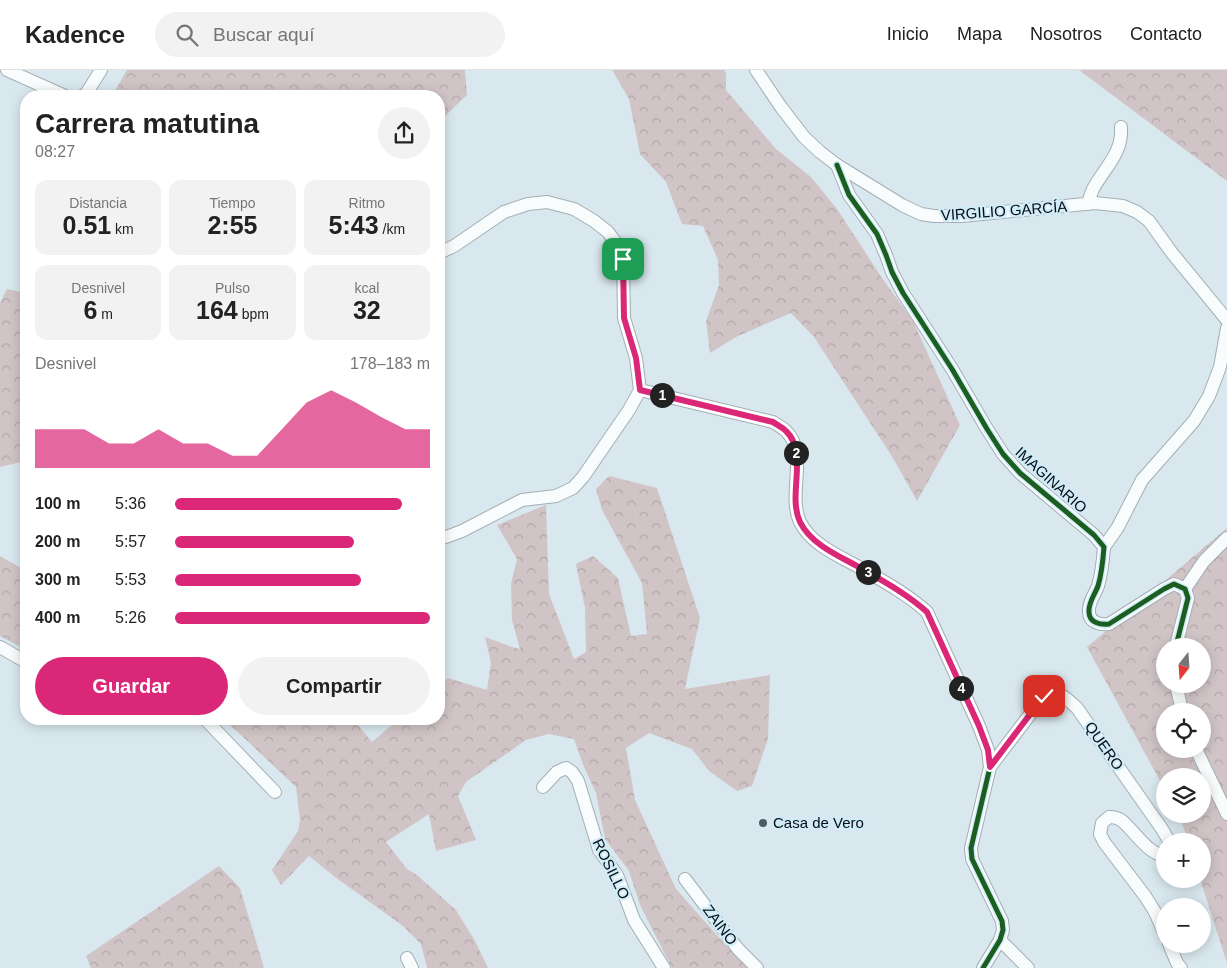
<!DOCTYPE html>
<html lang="es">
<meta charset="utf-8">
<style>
body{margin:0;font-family:Arial,sans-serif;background:#f2f2f2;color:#222;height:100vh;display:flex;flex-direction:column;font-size:19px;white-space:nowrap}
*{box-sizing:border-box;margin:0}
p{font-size:16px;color:#767676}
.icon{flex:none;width:28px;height:28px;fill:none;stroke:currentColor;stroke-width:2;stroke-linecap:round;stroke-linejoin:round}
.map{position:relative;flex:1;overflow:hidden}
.drawer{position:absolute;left:20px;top:20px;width:425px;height:635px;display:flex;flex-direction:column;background:#fff;border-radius:20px;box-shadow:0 2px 12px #0003}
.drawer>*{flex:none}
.needle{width:32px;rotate:197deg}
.buttons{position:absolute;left:1156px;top:568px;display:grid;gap:10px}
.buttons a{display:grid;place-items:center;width:55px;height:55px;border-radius:50%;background:#fff;box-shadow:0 2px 12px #0003;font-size:25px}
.pin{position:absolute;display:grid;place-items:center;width:42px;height:42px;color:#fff;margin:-21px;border-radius:10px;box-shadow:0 2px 8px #0006}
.km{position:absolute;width:25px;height:25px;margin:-12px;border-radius:50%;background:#222;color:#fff;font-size:14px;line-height:25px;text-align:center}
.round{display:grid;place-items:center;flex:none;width:52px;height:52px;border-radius:26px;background:#f2f2f2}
.head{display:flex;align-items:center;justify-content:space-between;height:85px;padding:0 15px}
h1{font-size:28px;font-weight:600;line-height:38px}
.figures{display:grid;grid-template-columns:repeat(3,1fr);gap:8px;height:85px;padding:5px 15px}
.figures div{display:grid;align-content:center;border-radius:12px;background:#f2f2f2;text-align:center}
.figures b{font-size:25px;font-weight:600}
.figures small{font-size:14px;font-weight:400}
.figures p{font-size:14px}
.chart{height:140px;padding:10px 15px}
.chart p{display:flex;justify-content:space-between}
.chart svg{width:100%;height:90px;margin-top:5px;fill:#db2777;opacity:.7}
.primary-button{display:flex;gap:10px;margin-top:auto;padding:10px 15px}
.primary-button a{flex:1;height:58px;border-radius:30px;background:#db2777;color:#fff;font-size:20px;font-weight:600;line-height:58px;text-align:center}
.primary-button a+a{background:#f2f2f2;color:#222}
ul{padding:0 15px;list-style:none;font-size:16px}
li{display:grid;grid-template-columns:80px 60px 1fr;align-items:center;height:38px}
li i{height:12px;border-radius:6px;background:#db2777}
header{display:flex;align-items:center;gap:30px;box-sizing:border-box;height:70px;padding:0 25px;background:#fff;border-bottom:1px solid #e0e0e0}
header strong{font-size:24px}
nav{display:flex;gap:28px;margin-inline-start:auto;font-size:18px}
.search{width:350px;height:45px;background:#f2f2f2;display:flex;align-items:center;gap:12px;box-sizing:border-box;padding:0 18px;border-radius:28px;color:#767676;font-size:19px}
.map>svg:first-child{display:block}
</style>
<header>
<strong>Kadence</strong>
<div class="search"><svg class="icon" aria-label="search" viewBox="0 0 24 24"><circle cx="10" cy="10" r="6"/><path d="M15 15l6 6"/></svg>Buscar aquí</div>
<nav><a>Inicio</a><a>Mapa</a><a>Nosotros</a><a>Contacto</a></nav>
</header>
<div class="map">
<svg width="1227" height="898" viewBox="0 0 1227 898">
<defs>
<pattern id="forest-crowns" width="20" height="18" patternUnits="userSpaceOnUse" patternTransform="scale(1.25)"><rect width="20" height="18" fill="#d1c4c6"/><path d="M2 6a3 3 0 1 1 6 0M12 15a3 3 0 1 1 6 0" fill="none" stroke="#b2a7a9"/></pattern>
</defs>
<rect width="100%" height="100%" fill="#d9e8ef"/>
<g fill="url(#forest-crowns)" fill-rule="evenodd">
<path d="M127,0H465L467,25L439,52L444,101L439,125V26H112Z"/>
<path d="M612,0H724L726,4V20L776,79L811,107L837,139L882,208L913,251L960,355L917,431L893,388L814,267L791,243L738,266L710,283L706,251L719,215L718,190L703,156L682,154L666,112L640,84L629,29Z"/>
<path d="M1079,0H1227V111Z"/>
<path d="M7,219L25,223L26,221V391L0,397V233Z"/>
<path d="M609,406L657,418L700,548L685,619L770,605L768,669L752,716L737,721L709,701L692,679L649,663L626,678L635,730L676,819L731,881L750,898H672L640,835L629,801L605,769L596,723L584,697L574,669L549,664L526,670L466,712L458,726L476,770L436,781L429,744L386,772L407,799L417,805L456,840L475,871L488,898H427L421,874L403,856L335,807L309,786L281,815L272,800L298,761L300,750L296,717L224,649H360L357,654L372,672L399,649H439V615L448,608L487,620L491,593L485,567L512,577L520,579L512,550L511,514L517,489L497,455L546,435L549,524L574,589L586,582L585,538L576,494L593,486L618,508L631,566L647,564L642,513L602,440L596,419Z"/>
<path d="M1227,458V893L1200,809H1202V771H1188L1181,750L1178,744H1202V706H1165V720L1087,577ZM1165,576H1202V614H1165ZM1165,641H1202V679H1165Z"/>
<path d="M0,486L26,501V580L0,566Z"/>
<path d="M219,796L240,818L264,898H91L86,886Z"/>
</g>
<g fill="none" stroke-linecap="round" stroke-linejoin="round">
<g stroke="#a3aeb4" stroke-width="14">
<g id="minor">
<path d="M7,0L65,26"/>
<path d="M756,0L781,37L804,67L820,82L837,95L902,135L921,144L934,146H962L1095,133L1123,136L1137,142L1149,151L1172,183L1227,250"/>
<path d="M82,26L86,24L101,0"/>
<path d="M837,95L849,125L877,164L886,185L892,202L903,223L952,299L987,359L1003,384L1020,403L1094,465L1104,477C1103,490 1102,503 1098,516C1095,524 1088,533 1089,542C1089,553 1101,555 1109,554L1164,519L1174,514L1185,519L1188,528L1176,576"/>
<path d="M1088,134C1089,129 1091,124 1093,119C1105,97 1123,83 1121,57"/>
<path d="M439,183L454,176L504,142L528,134L547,132L574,139L594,151L608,162L619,177L623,189L624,248L636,288L640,320L629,340L583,407L573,418L556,426L522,430L462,461L446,467H439"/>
<path d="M640,320L773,352C777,355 782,357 786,361C809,383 787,425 800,452C811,474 837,485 857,496C881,510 906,523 927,542L979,656L988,680L990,697L971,778L972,789L1002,851L1003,860L1000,870L983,898"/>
<path d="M1104,477L1118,457L1142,410L1194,351L1209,326L1220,297L1227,258"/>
<path d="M1185,519L1204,491L1227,468"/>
<path d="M0,577L26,592"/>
<path d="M1176,614L1182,641"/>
<path d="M205,649L275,722"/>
<path d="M1196,679L1227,744"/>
<path d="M990,697L1044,626C1061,621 1064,626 1077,638L1162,759L1169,771"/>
<path d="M543,717L557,702L566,698L572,702L578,711L599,780L617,805L634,850L664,898"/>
<path d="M1165,785C1150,787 1133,759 1121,750C1118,748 1114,747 1109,747L1102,753L1100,764L1104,772L1145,826L1155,842L1165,865"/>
<path d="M685,809L738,879L757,898"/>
<path d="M1000,870L1028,898"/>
<path d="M1169,874L1177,893L1181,898"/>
<path d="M407,888L412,898"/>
</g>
</g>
<use href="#minor" stroke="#f9fcfd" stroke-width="12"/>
<g stroke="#d0ecf8" stroke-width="8">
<g id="cycleway">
<path d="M837,95L849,125L877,164L886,185L892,202L903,223L952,299L987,359L1003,384L1020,403L1094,465L1104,477C1103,490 1102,503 1098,516C1095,524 1088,533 1089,542C1089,553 1101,555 1109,554L1164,519L1174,514L1185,519L1188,528L1176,576"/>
<path d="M640,320L773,352C777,355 782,357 786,361C809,383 787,425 800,452C811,474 837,485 857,496C881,510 906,523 927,542L979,656L988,680L990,697L971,778L972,789L1002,851L1003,860L1000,870L983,898"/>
</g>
</g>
<use href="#cycleway" stroke="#1b5e20" stroke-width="5"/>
</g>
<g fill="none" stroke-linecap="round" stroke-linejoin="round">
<g stroke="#fff" stroke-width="10">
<path id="route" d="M623,189L624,248L636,288L640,320L773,352C777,355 782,357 786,361C809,383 787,425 800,452C811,474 837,485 857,496C881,510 906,523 927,542L979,656L988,680L990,697L1044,626"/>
</g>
<use href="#route" stroke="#db2777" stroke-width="6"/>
</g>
<circle fill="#4f5a5f" stroke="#d0ecf8" stroke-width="2" cx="763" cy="753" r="5"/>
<g text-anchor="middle" stroke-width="4.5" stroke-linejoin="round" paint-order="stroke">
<g font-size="15" fill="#050d11" stroke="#d0ecf8">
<text transform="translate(1004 141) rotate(-4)" y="5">VIRGILIO GARCÍA</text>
<text transform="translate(1051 410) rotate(42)" y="5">IMAGINARIO</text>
<text transform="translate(1104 676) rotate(55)" y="5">QUERO</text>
<text transform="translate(611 799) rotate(64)" y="5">ROSILLO</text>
<text transform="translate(720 855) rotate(53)" y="5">ZAINO</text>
</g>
<g font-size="15" fill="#050d11" stroke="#d0ecf8" text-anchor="start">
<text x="773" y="758">Casa de Vero</text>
</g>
</g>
</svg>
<div class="buttons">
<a><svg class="needle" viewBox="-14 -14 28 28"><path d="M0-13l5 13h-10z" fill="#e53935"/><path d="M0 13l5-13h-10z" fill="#767676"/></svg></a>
<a><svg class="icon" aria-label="locate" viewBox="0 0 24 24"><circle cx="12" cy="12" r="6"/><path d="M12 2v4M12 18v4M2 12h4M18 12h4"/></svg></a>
<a><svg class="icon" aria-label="layers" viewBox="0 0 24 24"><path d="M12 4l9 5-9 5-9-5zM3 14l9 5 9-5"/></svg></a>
<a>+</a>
<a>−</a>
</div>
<div class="pin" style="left:623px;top:189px;background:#1e9e55"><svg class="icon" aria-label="arrive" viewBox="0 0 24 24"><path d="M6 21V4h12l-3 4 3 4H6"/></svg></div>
<div class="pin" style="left:1044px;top:626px;background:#d93025"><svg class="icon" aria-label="check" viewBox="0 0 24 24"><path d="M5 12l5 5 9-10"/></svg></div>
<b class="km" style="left:662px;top:325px">1</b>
<b class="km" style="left:796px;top:383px">2</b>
<b class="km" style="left:868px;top:502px">3</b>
<b class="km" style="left:961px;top:618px">4</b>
<section class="drawer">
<div class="head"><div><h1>Carrera matutina</h1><p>08:27</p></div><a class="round"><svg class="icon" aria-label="share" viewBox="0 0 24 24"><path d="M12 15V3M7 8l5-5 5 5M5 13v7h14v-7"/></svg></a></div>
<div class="figures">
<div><p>Distancia</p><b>0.51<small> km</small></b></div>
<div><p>Tiempo</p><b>2:55</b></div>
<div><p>Ritmo</p><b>5:43<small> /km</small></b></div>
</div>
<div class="figures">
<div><p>Desnivel</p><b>6<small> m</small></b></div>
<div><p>Pulso</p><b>164<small> bpm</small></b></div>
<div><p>kcal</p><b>32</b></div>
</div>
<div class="chart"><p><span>Desnivel</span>178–183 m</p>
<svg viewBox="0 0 160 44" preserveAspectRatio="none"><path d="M0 44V25L10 25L20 25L30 32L40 32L50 25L60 32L70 32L80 38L90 38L100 25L110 12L120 6L130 12L140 19L150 25L160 25V44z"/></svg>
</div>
<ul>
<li><b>100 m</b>5:36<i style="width:89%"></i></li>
<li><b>200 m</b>5:57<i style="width:70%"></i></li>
<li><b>300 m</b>5:53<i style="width:73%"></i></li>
<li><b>400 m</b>5:26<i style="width:100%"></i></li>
</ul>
<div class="primary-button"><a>Guardar</a><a>Compartir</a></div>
</section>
</div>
